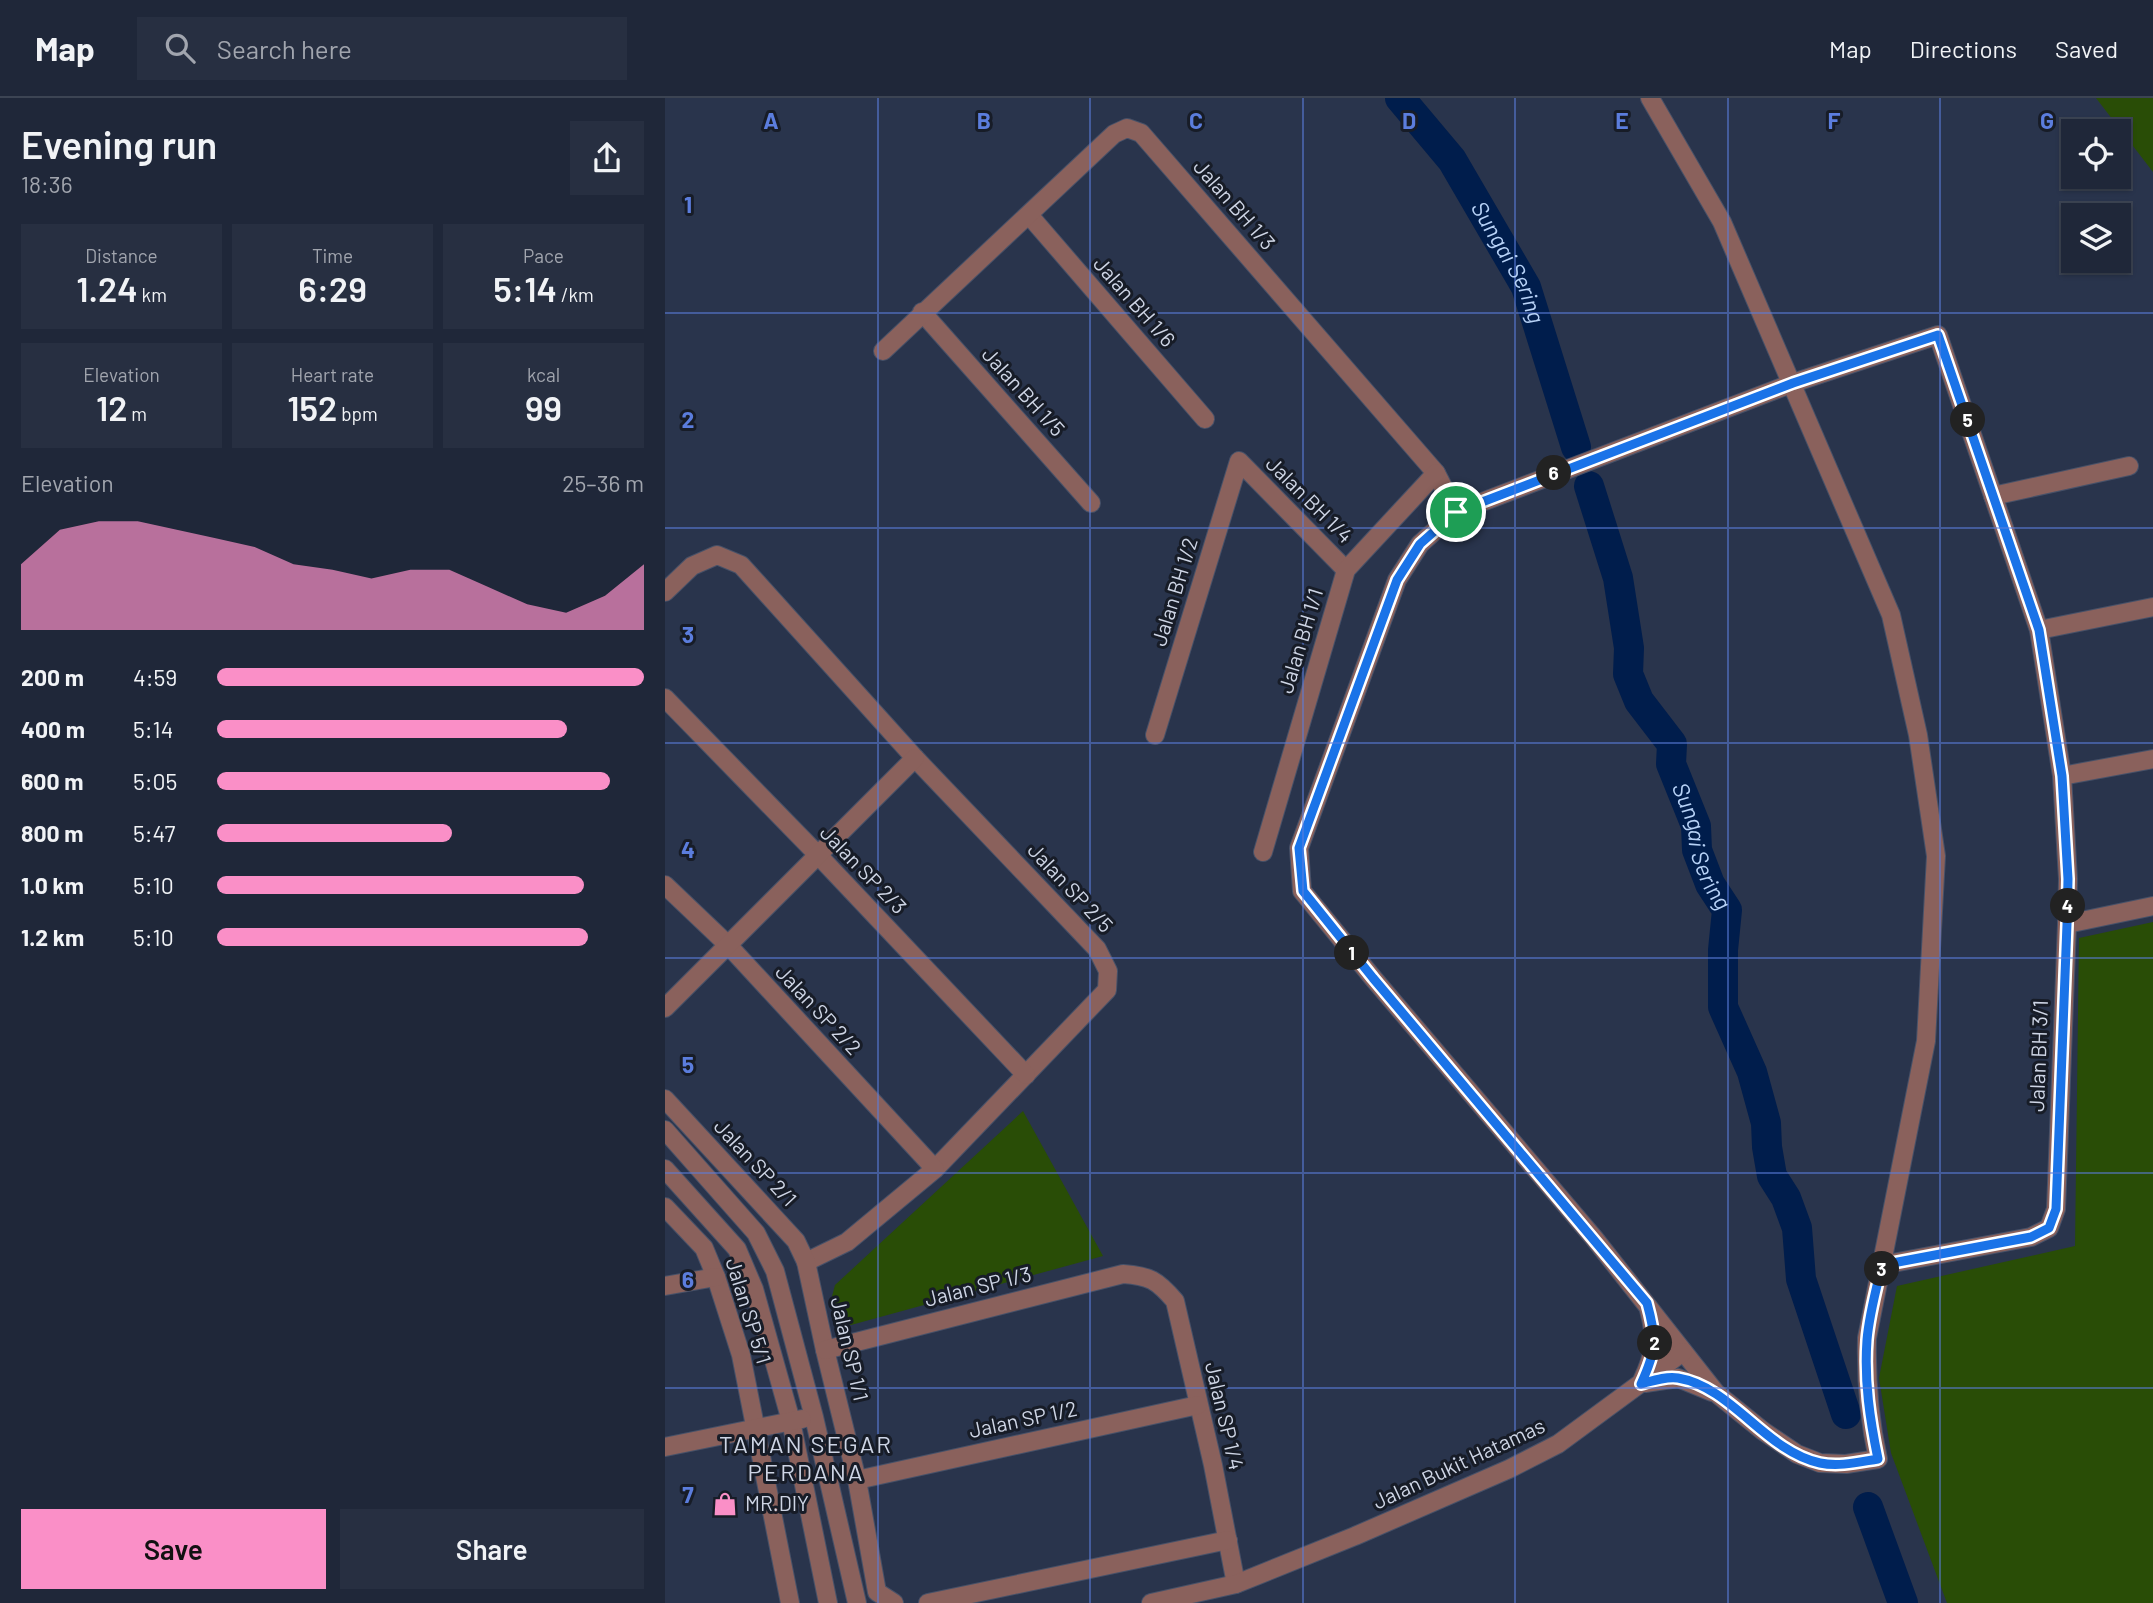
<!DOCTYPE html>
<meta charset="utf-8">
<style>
body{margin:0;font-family:Barlow,sans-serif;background:#272f41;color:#f1f3f6;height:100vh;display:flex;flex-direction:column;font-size:26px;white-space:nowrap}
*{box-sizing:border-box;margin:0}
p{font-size:23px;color:#a1a5ae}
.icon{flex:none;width:38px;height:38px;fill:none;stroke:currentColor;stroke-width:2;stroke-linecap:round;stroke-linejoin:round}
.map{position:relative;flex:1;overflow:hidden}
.panel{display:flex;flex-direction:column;background:#1f2739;width:665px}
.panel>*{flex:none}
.tools{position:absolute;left:1396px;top:21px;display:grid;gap:14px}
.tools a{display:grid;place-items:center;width:70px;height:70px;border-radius:0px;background:#1f2739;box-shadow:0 2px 5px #0004,0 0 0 2px #3c4453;font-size:35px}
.pin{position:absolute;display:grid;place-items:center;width:60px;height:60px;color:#fff;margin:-30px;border:4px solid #fff;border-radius:50%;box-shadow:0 2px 7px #0007}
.km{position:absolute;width:35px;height:35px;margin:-18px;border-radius:50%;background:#222;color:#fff;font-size:19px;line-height:35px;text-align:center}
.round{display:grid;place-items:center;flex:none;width:74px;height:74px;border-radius:0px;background:#272f41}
.head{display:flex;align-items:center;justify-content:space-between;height:119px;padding:0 21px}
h1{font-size:38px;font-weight:600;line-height:52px}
.stats{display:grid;grid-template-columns:repeat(3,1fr);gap:10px;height:119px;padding:7px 21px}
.stats div{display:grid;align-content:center;border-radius:0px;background:#272f41;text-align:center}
.stats b{font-size:35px;font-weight:600}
.stats small{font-size:19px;font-weight:400}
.stats p{font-size:19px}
.chart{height:196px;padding:14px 21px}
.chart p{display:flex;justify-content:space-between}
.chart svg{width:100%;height:126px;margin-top:7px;fill:#fa8fc7;opacity:.7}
.cta{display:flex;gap:14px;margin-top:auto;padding:14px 21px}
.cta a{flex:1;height:80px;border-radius:0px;background:#fa8fc7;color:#111;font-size:28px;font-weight:600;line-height:80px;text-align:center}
.cta a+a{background:#272f41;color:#f1f3f6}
ul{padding:0 21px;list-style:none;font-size:23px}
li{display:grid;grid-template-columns:112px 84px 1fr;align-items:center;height:52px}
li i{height:18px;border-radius:9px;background:#fa8fc7}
header{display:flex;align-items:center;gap:42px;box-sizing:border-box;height:98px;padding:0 35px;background:#1f2739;border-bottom:2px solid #3c4453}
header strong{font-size:33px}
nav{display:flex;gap:38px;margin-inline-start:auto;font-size:24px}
.search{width:490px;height:63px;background:#272f41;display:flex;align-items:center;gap:18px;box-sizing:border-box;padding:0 24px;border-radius:0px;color:#a1a5ae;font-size:26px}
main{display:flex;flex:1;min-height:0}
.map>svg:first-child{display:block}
</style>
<header>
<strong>Map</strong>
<div class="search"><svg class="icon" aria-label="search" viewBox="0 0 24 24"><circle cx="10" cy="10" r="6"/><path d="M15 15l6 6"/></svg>Search here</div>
<nav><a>Map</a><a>Directions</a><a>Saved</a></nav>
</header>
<main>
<section class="panel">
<div class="head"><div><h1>Evening run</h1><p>18:36</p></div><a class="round"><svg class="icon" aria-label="share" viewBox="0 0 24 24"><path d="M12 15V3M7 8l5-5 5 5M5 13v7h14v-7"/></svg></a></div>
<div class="stats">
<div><p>Distance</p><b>1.24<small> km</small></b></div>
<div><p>Time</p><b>6:29</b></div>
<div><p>Pace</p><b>5:14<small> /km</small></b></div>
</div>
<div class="stats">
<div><p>Elevation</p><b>12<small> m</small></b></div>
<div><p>Heart rate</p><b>152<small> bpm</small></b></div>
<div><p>kcal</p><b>99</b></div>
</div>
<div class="chart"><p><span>Elevation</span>25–36 m</p>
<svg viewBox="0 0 160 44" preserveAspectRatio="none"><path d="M0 44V21L10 9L20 6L30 6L40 9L50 12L60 15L70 21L80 23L90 26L100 23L110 23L120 29L130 35L140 38L150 32L160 21V44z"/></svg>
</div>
<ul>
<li><b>200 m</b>4:59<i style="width:100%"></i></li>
<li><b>400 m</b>5:14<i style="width:82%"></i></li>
<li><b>600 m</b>5:05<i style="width:92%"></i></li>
<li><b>800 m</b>5:47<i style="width:55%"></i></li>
<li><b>1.0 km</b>5:10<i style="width:86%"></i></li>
<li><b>1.2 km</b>5:10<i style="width:87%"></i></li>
</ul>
<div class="cta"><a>Save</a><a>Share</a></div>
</section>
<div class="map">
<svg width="1488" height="1505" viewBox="0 0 1488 1505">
<rect width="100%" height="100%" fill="#29344c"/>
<g fill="#294d06">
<path d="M1431,0H1488V74Z"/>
<path d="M1488,824V1505H1282L1226,1355L1214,1280L1232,1188L1410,1148L1414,840Z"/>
<path d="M358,1013L438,1158L186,1227L170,1221L165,1206L170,1187Z"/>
</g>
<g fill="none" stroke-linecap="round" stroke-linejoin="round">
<g stroke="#001d4c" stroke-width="30">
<path id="s1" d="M735,0L787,62L861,189L911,349"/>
<path id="s2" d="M924,388L953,480L964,550L963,576L974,603L1007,646L1006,666L1031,728L1032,752L1045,786L1062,812L1058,852V909L1087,974L1101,1025L1102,1049L1107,1078L1121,1100L1132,1130L1136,1181L1181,1316"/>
<path d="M1203,1409L1238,1505"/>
</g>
<g stroke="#475168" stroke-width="20">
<g id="minor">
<path d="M985,0L1057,124L1226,517L1253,637L1271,758L1261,943L1202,1240C1201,1282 1204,1321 1213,1361L1181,1366L1155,1365L1132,1356L1098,1333L1051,1295L929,1140L708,880L637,793L634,750L732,482L755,446L791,414L1128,285L1273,237L1374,532L1397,678L1403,781L1402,826L1391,1111L1384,1130L1366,1139L1217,1167"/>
<path d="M364,117L540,321"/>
<path d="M257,214L426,405"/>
<path d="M218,253L449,36L462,30L476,35L771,375L791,414"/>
<path d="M1328,398L1464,368"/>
<path d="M0,494L27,468L52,457L76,467L250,660L432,851L443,873L442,892L270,1071L182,1144L141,1164"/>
<path d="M1374,532L1488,509"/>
<path d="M0,600L153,757L361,977"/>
<path d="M490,637L574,363L681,472"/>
<path d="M1397,678L1488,661"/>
<path d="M598,754L681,472L771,375"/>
<path d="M0,787L63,847L270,1071"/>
<path d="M1402,826L1488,808"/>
<path d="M0,910L250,660"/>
<path d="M0,1001L131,1143L141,1164L160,1252L192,1382L212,1494L229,1505"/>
<path d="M0,1032L91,1135L110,1173L149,1319L192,1505"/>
<path d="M0,1071L72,1151L89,1191L126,1323L163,1505"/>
<path d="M0,1109L39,1150L51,1179L76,1257L125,1505"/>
<path d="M0,1188L51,1179"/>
<path d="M160,1252L458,1176C485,1178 492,1182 510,1203L548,1367L571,1486"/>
<path d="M977,1283C990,1255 992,1242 984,1212"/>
<path d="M980,1285L1013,1280L1047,1294"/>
<path d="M0,1349L137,1321"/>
<path d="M192,1382L533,1307"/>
<path d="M263,1505L563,1442"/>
<path d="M486,1505L571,1486L690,1438L844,1371L893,1346L1018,1254"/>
</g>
</g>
<use href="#minor" stroke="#8a615c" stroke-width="18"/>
</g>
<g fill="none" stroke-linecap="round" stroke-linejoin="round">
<g stroke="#fff" stroke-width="14">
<path id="route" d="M1273,237L1374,532L1397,678L1403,781L1402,826L1391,1111L1384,1130L1366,1139L1217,1167C1211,1192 1204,1217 1202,1242C1199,1283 1205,1322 1213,1361C1194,1364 1174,1369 1155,1365C1100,1353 1067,1289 1013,1280C1001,1278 987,1283 976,1286C992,1251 992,1242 982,1205L708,880L638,793L634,750L732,482L755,446L791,414L1128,285Z"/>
</g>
<use href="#route" stroke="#1a73e8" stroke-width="9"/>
</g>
<path fill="none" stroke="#5b7ddd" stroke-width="2" stroke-opacity="0.55" d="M213,0V1505M425,0V1505M638,0V1505M850,0V1505M1063,0V1505M1275,0V1505M0,215H1488M0,430H1488M0,645H1488M0,860H1488M0,1075H1488M0,1290H1488"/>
<defs>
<g id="shop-bare" transform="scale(1.89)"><path d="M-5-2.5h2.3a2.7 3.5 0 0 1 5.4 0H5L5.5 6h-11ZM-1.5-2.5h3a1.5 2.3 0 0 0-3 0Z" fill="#fa8fc7" stroke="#171c27" stroke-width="2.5" paint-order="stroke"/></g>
</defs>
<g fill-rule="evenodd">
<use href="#shop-bare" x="60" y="1406"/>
</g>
<g text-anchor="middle" stroke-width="6" stroke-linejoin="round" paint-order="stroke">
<g font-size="21" fill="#ced5e5" stroke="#171c27">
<text transform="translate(569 107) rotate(49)" y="7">Jalan BH 1/3</text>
<text transform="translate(469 204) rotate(49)" y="7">Jalan BH 1/6</text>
<text transform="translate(358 294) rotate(48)" y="7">Jalan BH 1/5</text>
<text transform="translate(644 402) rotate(45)" y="7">Jalan BH 1/4</text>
<text transform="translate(510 494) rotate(-73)" y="7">Jalan BH 1/2</text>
<text transform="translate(636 543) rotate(-73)" y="7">Jalan BH 1/1</text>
<text transform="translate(198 772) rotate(46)" y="7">Jalan SP 2/3</text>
<text transform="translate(405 790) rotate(47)" y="7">Jalan SP 2/5</text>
<text transform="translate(153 912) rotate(47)" y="7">Jalan SP 2/2</text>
<text transform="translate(1374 958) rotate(-88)" y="7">Jalan BH 3/1</text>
<text transform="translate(90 1065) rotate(47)" y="7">Jalan SP 2/1</text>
<text transform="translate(313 1189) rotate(-14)" y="7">Jalan SP 1/3</text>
<text transform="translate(83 1213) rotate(73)" y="7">Jalan SP 5/1</text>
<text transform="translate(184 1251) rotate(77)" y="7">Jalan SP 1/1</text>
<text transform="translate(559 1318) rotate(77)" y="7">Jalan SP 1/4</text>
<text transform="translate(358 1322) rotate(-12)" y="7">Jalan SP 1/2</text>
<text transform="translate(794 1366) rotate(-25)" y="7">Jalan Bukit Hatamas</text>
</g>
<g font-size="21" fill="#ced5e5" stroke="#171c27" text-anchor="start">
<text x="80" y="1413">MR.DIY</text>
</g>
<g font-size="23" font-style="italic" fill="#b7d2f7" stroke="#171c27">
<text dy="8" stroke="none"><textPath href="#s1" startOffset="198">Sungai Sering</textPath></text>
<text dy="8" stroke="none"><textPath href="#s2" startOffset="385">Sungai Sering</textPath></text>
</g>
<g font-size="24" letter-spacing="2" fill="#ced5e5" stroke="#171c27">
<text x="141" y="1355">TAMAN SEGAR<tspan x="141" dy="28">PERDANA</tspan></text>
</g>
</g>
<g font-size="23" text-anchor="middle" font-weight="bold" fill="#5b7ddd" stroke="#171c27" stroke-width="6" stroke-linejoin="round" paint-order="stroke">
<text x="106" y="31">A</text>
<text x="319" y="31">B</text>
<text x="531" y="31">C</text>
<text x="744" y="31">D</text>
<text x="957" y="31">E</text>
<text x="1169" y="31">F</text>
<text x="1382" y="31">G</text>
<text x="23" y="115">1</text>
<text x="23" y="330">2</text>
<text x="23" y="545">3</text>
<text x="23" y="760">4</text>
<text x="23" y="975">5</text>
<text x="23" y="1190">6</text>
<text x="23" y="1405">7</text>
</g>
</svg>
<div class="tools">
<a><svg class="icon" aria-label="locate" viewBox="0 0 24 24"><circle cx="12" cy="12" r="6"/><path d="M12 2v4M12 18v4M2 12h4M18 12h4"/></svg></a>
<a><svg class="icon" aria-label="layers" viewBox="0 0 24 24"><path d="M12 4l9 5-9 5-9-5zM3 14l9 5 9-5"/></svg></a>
</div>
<div class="pin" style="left:791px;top:414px;background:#1e9e55"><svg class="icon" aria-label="arrive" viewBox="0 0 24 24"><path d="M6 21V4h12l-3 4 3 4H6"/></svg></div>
<b class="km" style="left:687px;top:855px">1</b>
<b class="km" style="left:990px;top:1245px">2</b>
<b class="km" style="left:1217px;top:1171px">3</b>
<b class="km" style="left:1403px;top:808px">4</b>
<b class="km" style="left:1303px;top:322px">5</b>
<b class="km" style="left:889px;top:375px">6</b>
</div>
</main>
